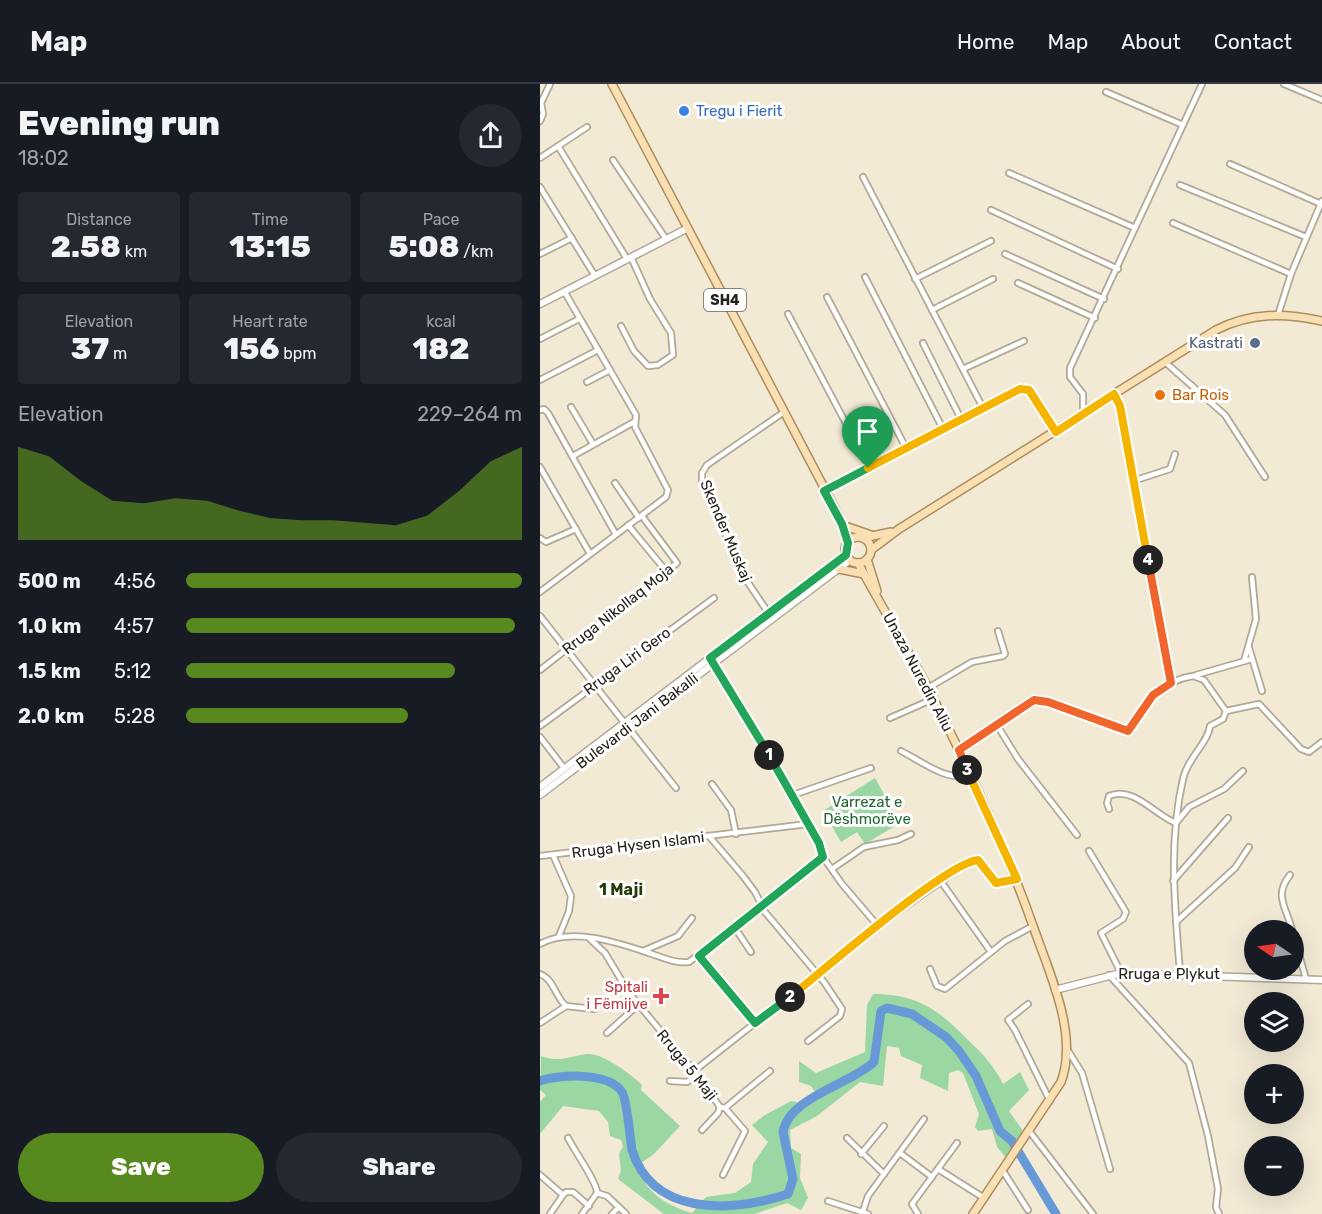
<!DOCTYPE html>
<meta charset="utf-8">
<style>
body{margin:0;font-family:Rubik,sans-serif;background:#242831;color:#f1f3f6;height:100vh;display:flex;flex-direction:column;font-size:22px;white-space:nowrap}
*{box-sizing:border-box;margin:0}
p{font-size:20px;color:#9ea1a6}
.icon{flex:none;width:33px;height:33px;fill:none;stroke:currentColor;stroke-width:2;stroke-linecap:round;stroke-linejoin:round}
.map{position:relative;flex:1;overflow:hidden}
.side{display:flex;flex-direction:column;background:#171b24;width:540px}
.side>*{flex:none}
.needle{width:39px;rotate:283deg}
.controls{position:absolute;left:704px;top:836px;display:grid;gap:12px}
.controls a{display:grid;place-items:center;width:60px;height:60px;border-radius:50%;background:#171b24;box-shadow:0 6px 24px #0002;font-size:30px}
.pin{position:absolute;display:grid;place-items:center;width:51px;height:51px;color:#fff;margin:-62px -26px;border-radius:50% 50% 50% 0;rotate:-45deg;box-shadow:0 0 6px #0007}
.pin .icon{rotate:45deg}
.km{position:absolute;width:30px;height:30px;margin:-15px;border-radius:50%;background:#222;color:#fff;font-size:16px;line-height:30px;text-align:center}
.round{display:grid;place-items:center;flex:none;width:63px;height:63px;border-radius:32px;background:#242831}
.head{display:flex;align-items:center;justify-content:space-between;height:102px;padding:0 18px}
h1{font-size:33px;font-weight:800;line-height:45px}
.figures{display:grid;grid-template-columns:repeat(3,1fr);gap:9px;height:102px;padding:6px 18px}
.figures div{display:grid;align-content:center;border-radius:6px;background:#242831;text-align:center}
.figures b{font-size:30px;font-weight:800}
.figures small{font-size:16px;font-weight:400}
.figures p{font-size:16px}
.chart{height:168px;padding:12px 18px}
.chart p{display:flex;justify-content:space-between}
.chart svg{width:100%;height:108px;margin-top:6px;fill:#58891e;opacity:.7}
.cta{display:flex;gap:12px;margin-top:auto;padding:12px 18px}
.cta a{flex:1;height:69px;border-radius:36px;background:#58891e;color:#fff;font-size:24px;font-weight:800;line-height:69px;text-align:center}
.cta a+a{background:#242831;color:#f1f3f6}
ul{padding:0 18px;list-style:none;font-size:20px}
li{display:grid;grid-template-columns:96px 72px 1fr;align-items:center;height:45px}
li i{height:15px;border-radius:8px;background:#58891e}
header{display:flex;align-items:center;gap:36px;box-sizing:border-box;height:84px;padding:0 30px;background:#171b24;border-bottom:2px solid #363941}
header strong{font-size:28px}
nav{display:flex;gap:33px;margin-inline-start:auto;font-size:21px}
main{display:flex;flex:1;min-height:0}
.map>svg:first-child{display:block}
</style>
<header>
<strong>Map</strong>
<nav><a>Home</a><a>Map</a><a>About</a><a>Contact</a></nav>
</header>
<main>
<section class="side">
<div class="head"><div><h1>Evening run</h1><p>18:02</p></div><a class="round"><svg class="icon" aria-label="share" viewBox="0 0 24 24"><path d="M12 15V3M7 8l5-5 5 5M5 13v7h14v-7"/></svg></a></div>
<div class="figures">
<div><p>Distance</p><b>2.58<small> km</small></b></div>
<div><p>Time</p><b>13:15</b></div>
<div><p>Pace</p><b>5:08<small> /km</small></b></div>
</div>
<div class="figures">
<div><p>Elevation</p><b>37<small> m</small></b></div>
<div><p>Heart rate</p><b>156<small> bpm</small></b></div>
<div><p>kcal</p><b>182</b></div>
</div>
<div class="chart"><p><span>Elevation</span>229–264 m</p>
<svg viewBox="0 0 160 44" preserveAspectRatio="none"><path d="M0 44V6L10 10L20 20L30 28L40 29L50 27L60 28L70 32L80 35L90 36L100 36L110 37L120 38L130 34L140 24L150 12L160 6V44z"/></svg>
</div>
<ul>
<li><b>500 m</b>4:56<i style="width:100%"></i></li>
<li><b>1.0 km</b>4:57<i style="width:98%"></i></li>
<li><b>1.5 km</b>5:12<i style="width:80%"></i></li>
<li><b>2.0 km</b>5:28<i style="width:66%"></i></li>
</ul>
<div class="cta"><a>Save</a><a>Share</a></div>
</section>
<div class="map">
<svg width="782" height="1130" viewBox="0 0 782 1130">
<rect width="100%" height="100%" fill="#f2ead5"/>
<g fill="#9ad7a2">
<path d="M335,694L360,739L325,760L317,748L301,758L283,727Z"/>
<path d="M333,910C378,910 399,926 429,957C444,971 454,982 463,1000L480,988L489,1006L469,1027L485,1050L466,1074L457,1063L452,1045L438,1047L435,1043L439,1030L423,989L418,986L409,989L408,1007L380,994L382,981L361,972L359,964L347,962L343,1002L320,998L277,1032L250,1046L251,1064L261,1070L260,1094L268,1114L261,1126L247,1119L214,1130H124L78,1095L81,1086L79,1070L83,1062L81,1056L70,1052L68,1038L59,1027L23,1022L0,1050V1018L6,1011L0,1006L1,972C21,979 29,972 48,970C63,969 92,991 102,1001L101,1006L140,1042L113,1071L96,1082C107,1109 125,1121 152,1129L166,1113L195,1109L211,1098L213,1080L228,1058L212,1041L225,1031L251,1017L265,1020L278,1012L271,1002L259,998V977L276,989L325,968L327,921Z"/>
</g>
<g fill="none" stroke-linecap="round" stroke-linejoin="round">
<path stroke="#6699d6" stroke-width="9" d="M0,997C19,990 69,988 82,1008C87,1015 90,1054 92,1066C112,1130 186,1130 248,1110L253,1095L243,1048C249,1013 311,1000 334,978L341,927L347,924L372,930L406,953L419,967L436,992L460,1047L472,1057L516,1130"/>
<g stroke="#b1a995" stroke-width="8">
<g id="street">
<path d="M744,0L782,16"/>
<path d="M566,8L643,41"/>
<path d="M0,37L3,30L1,19L10,0"/>
<path d="M18,62L87,175"/>
<path d="M0,74L47,43"/>
<path d="M73,76L126,155"/>
<path d="M690,80L781,120"/>
<path d="M469,89L595,144"/>
<path d="M323,93L443,324"/>
<path d="M640,101L766,153"/>
<path d="M0,103L55,192"/>
<path d="M451,126L578,185"/>
<path d="M633,139L751,190"/>
<path d="M0,170L32,154"/>
<path d="M465,170L564,215"/>
<path d="M325,193L403,345"/>
<path d="M375,195L451,157"/>
<path d="M478,199L555,234"/>
<path d="M287,213L366,364"/>
<path d="M392,226L453,195"/>
<path d="M248,230L329,383"/>
<path d="M738,231L751,190L782,117"/>
<path d="M81,242L94,267L108,282L118,281L133,271L131,249L110,215L91,173"/>
<path d="M0,255L39,235"/>
<path d="M383,259L421,335"/>
<path d="M625,278L685,331L725,393"/>
<path d="M423,285L484,257"/>
<path d="M0,296L58,266"/>
<path d="M47,298L70,286"/>
<path d="M575,310L580,322L631,599"/>
<path d="M31,323L53,360"/>
<path d="M0,326L4,325L8,329L75,449"/>
<path d="M543,330V310L530,293V284L662,0"/>
<path d="M33,372L94,338"/>
<path d="M0,383L49,468"/>
<path d="M593,397L630,385L635,370"/>
<path d="M75,399L99,434"/>
<path d="M284,407L480,305L489,306L516,347"/>
<path d="M88,441L126,487"/>
<path d="M0,454L6,458L36,445"/>
<path d="M0,508L126,413L128,406L95,343L96,331L24,207"/>
<path d="M229,530L205,494L162,397V389L167,381L244,328"/>
<path d="M0,532L136,704"/>
<path d="M709,564L722,607"/>
<path d="M704,577L716,535L712,493"/>
<path d="M172,579L253,711L279,759L283,773L302,800L338,842"/>
<path d="M0,586L137,479L102,432"/>
<path d="M656,591L712,575"/>
<path d="M388,604L432,578L463,572L465,570L458,547"/>
<path d="M350,634L393,615"/>
<path d="M457,641L478,675L537,751"/>
<path d="M0,642L174,514"/>
<path d="M0,653L24,684"/>
<path d="M419,666L496,615L590,647C605,620 620,597 653,592L664,596L686,627L719,620L761,665L769,668L782,658"/>
<path d="M361,667C381,677 407,698 429,691"/>
<path d="M172,700L191,726L196,750"/>
<path d="M253,711L331,684"/>
<path d="M569,725L567,719L569,712C593,701 616,732 636,739L649,723L684,705L703,687"/>
<path d="M169,752L203,792L215,808L225,828L284,898L302,925L300,932L268,957"/>
<path d="M549,767L586,828L583,835L561,849L581,889"/>
<path d="M13,771L31,812L29,827L19,852"/>
<path d="M0,772L268,740"/>
<path d="M292,785L324,763L358,756L371,750"/>
<path d="M750,791C733,812 747,824 752,846"/>
<path d="M400,796L451,868"/>
<path d="M633,797L688,734"/>
<path d="M636,838L695,784L709,763"/>
<path d="M195,844L211,868"/>
<path d="M753,849L766,895"/>
<path d="M50,855L65,869L89,909L154,987L180,1023L185,1024L205,1047L183,1091"/>
<path d="M0,860C32,843 76,858 109,869C121,873 136,880 149,878L283,773"/>
<path d="M103,867L138,852L152,834"/>
<path d="M159,872L215,939"/>
<path d="M390,885L397,902L405,905L465,857L493,842"/>
<path d="M640,889C635,823 628,760 643,695C647,675 668,659 670,642L683,635L686,627"/>
<path d="M0,890C14,895 15,913 26,922L0,939"/>
<path d="M569,891L649,979L668,1052L678,1105L676,1123L679,1130"/>
<path d="M488,920L468,936L475,946L510,1017"/>
<path d="M26,922L54,925"/>
<path d="M67,949L98,921"/>
<path d="M527,965L542,989L570,1085"/>
<path d="M154,987L338,842L427,779L439,776L456,799L477,795"/>
<path d="M130,997L147,998L157,992"/>
<path d="M185,1024L230,987"/>
<path d="M162,1046L178,1029L180,1023"/>
<path d="M490,1048L553,1130"/>
<path d="M28,1054C34,1066 58,1100 57,1109L67,1112L86,1130"/>
<path d="M307,1054L344,1090"/>
<path d="M360,1069L392,1093"/>
<path d="M321,1070L344,1042"/>
<path d="M398,1085L444,1114"/>
<path d="M463,1087L488,1126"/>
<path d="M0,1091L23,1111L10,1130"/>
<path d="M23,1111L26,1108H33L49,1122"/>
<path d="M288,1117L328,1130"/>
<path d="M323,1127L328,1112L384,1035"/>
<path d="M42,1130L57,1109"/>
<path d="M72,1130L79,1123"/>
<path d="M378,1130L372,1120L417,1059"/>
</g>
</g>
<g stroke="#b1a995" stroke-width="9">
<g id="secondary">
<path d="M0,220L148,144"/>
<path d="M0,703L306,471"/>
<path d="M0,711L310,476"/>
<path d="M515,906L581,889L782,896"/>
</g>
</g>
<g stroke="#ac8e5c" stroke-width="10">
<g id="primary">
<path d="M72,0L299,432L308,459"/>
<path d="M308,443L331,451"/>
<circle cx="318" cy="466" r="13"/>
<path d="M323,454L351,448"/>
<path d="M331,466L359,445L676,246C711,228 744,229 782,237"/>
<path d="M327,475L337,507"/>
<path d="M318,479C340,520 365,561 387,602C429,683 467,767 497,853C512,895 538,953 521,998L433,1130"/>
<path d="M299,485L324,490"/>
</g>
</g>
<use href="#street" stroke="#fff" stroke-width="4.5"/>
<use href="#secondary" stroke="#fff" stroke-width="6"/>
<use href="#primary" stroke="#fadfb3" stroke-width="7"/>
</g>
<g fill="none" stroke-linecap="round" stroke-linejoin="round">
<g stroke="#fff" stroke-width="12">
<path id="split-1" d="M229,671L170,574L306,471L308,459L302,440L284,407L328,384"/>
</g>
<g stroke="#fff" stroke-width="12">
<path id="split-2" d="M229,671L279,759L283,773L159,872L215,939L250,913"/>
</g>
<g stroke="#fff" stroke-width="12">
<path id="split-3" d="M250,913C283,887 406,779 438,776L456,799L477,795L427,686"/>
</g>
<g stroke="#fff" stroke-width="12">
<path id="split-4" d="M427,686L419,666L494,616L508,618L588,647L613,611L631,599L608,476"/>
</g>
<g stroke="#fff" stroke-width="12">
<path id="split-5" d="M328,384L480,305L489,306L516,348L574,310L580,322L608,476"/>
</g>
<use href="#split-1" stroke="#22a559" stroke-width="8"/>
<use href="#split-2" stroke="#22a559" stroke-width="8"/>
<use href="#split-3" stroke="#f5b400" stroke-width="8"/>
<use href="#split-4" stroke="#f0652b" stroke-width="8"/>
<use href="#split-5" stroke="#f5b400" stroke-width="8"/>
</g>
<circle fill="#3f7fe0" stroke="#fff" stroke-width="2" cx="144" cy="27" r="6"/>
<circle fill="#5c6f8a" stroke="#fff" stroke-width="2" cx="715" cy="259" r="6"/>
<circle fill="#e8710a" stroke="#fff" stroke-width="2" cx="620" cy="311" r="6"/>
<path fill="#e0444e" stroke="#fff" stroke-width="2" d="M118 903h6v6h6v6h-6v6h-6v-6h-6v-6h6z"/>
<g text-anchor="middle" stroke-width="6" stroke-linejoin="round" paint-order="stroke">
<rect fill="#fff" stroke="#65635e" stroke-width="1.5" x="164" y="205" width="42" height="22" rx="4.5"/>
<g font-size="14" font-weight="bold" fill="#232019">
<text x="185" y="221">SH4</text>
</g>
<g font-size="15" fill="#366cbe" stroke="#fff" text-anchor="start">
<text x="156" y="32">Tregu i Fierit</text>
</g>
<g font-size="15" fill="#4e5e75" stroke="#fff" text-anchor="end">
<text x="703" y="264">Kastrati</text>
</g>
<g font-size="15" fill="#c56008" stroke="#fff" text-anchor="start">
<text x="632" y="316">Bar Rois</text>
</g>
<g font-size="15" fill="#232019" stroke="#fff">
<text transform="translate(186 447) rotate(67)" y="5">Skender Muskaj</text>
<text transform="translate(78 525) rotate(-38)" y="5">Rruga Nikollaq Moja</text>
<text transform="translate(87 577) rotate(-36)" y="5">Rruga Liri Gero</text>
<text transform="translate(378 588) rotate(62)" y="5">Unaza Nuredin Aliu</text>
<text transform="translate(97 637) rotate(-37)" y="5">Bulevardi Jani Bakalli</text>
<text transform="translate(98 761) rotate(-7)" y="5">Rruga Hysen Islami</text>
<text x="629" y="895">Rruga e Plykut</text>
<text transform="translate(147 981) rotate(51)" y="5">Rruga 5 Maji</text>
</g>
<g font-size="15" fill="#226732" stroke="#fff">
<text x="327" y="723">Varrezat e<tspan x="327" dy="17">Dëshmorëve</tspan></text>
</g>
<g font-size="15" fill="#be3a42" stroke="#fff" text-anchor="end">
<text x="108" y="908">Spitali<tspan x="108" dy="17">i Fëmijve</tspan></text>
</g>
<g font-size="16" font-weight="bold" fill="#233a07" stroke="#fff">
<text x="81" y="811">1 Maji</text>
</g>
</g>
</svg>
<div class="controls">
<a><svg class="needle" viewBox="-14 -14 28 28"><path d="M0-13l5 13h-10z" fill="#e53935"/><path d="M0 13l5-13h-10z" fill="#9ea1a6"/></svg></a>
<a><svg class="icon" aria-label="layers" viewBox="0 0 24 24"><path d="M12 4l9 5-9 5-9-5zM3 14l9 5 9-5"/></svg></a>
<a>+</a>
<a>−</a>
</div>
<div class="pin" style="left:328px;top:384px;background:#1e9e55"><svg class="icon" aria-label="arrive" viewBox="0 0 24 24"><path d="M6 21V4h12l-3 4 3 4H6"/></svg></div>
<b class="km" style="left:229px;top:671px">1</b>
<b class="km" style="left:250px;top:913px">2</b>
<b class="km" style="left:427px;top:686px">3</b>
<b class="km" style="left:608px;top:476px">4</b>
</div>
</main>
